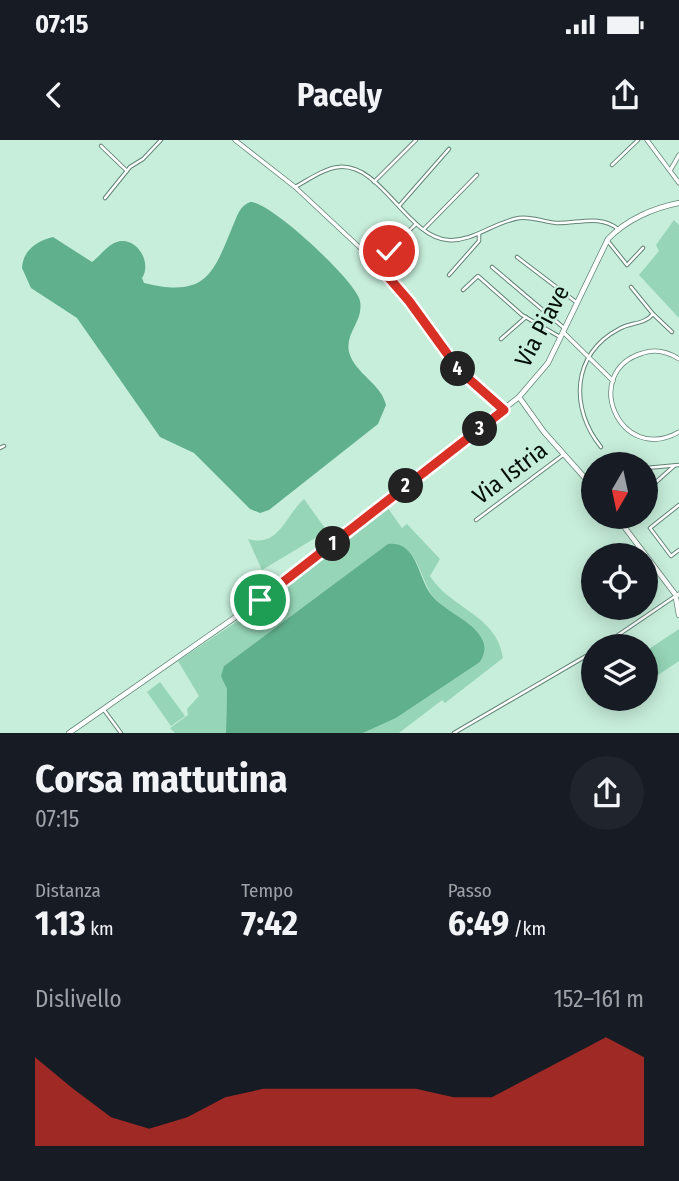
<!DOCTYPE html>
<html lang="it">
<meta charset="utf-8">
<style>
body{margin:0;font-family:"Fira Sans Condensed",sans-serif;background:#20242c;color:#f1f3f6;height:100vh;display:flex;flex-direction:column;font-size:26px;white-space:nowrap}
*{box-sizing:border-box;margin:0}
p{font-size:23px;color:#9ea1a6}
.icon{flex:none;width:38px;height:38px;fill:none;stroke:currentColor;stroke-width:2;stroke-linecap:round;stroke-linejoin:round}
.map{position:relative;height:593px;overflow:hidden}
.details{display:flex;flex-direction:column;background:#171b24;flex:1}
.details>*{flex:none}
.needle{width:46px;rotate:189deg}
.tools{position:absolute;left:581px;top:312px;display:grid;gap:14px}
.tools a{display:grid;place-items:center;width:77px;height:77px;border-radius:50%;background:#171b24;box-shadow:0 4px 18px #0003;font-size:35px}
.pin{position:absolute;display:grid;place-items:center;width:60px;height:60px;color:#fff;margin:-30px;border:4px solid #fff;border-radius:50%;box-shadow:0 2px 7px #0007}
.km{position:absolute;width:35px;height:35px;margin:-18px;border-radius:50%;background:#222;color:#fff;font-size:19px;line-height:35px;text-align:center}
.round{display:grid;place-items:center;flex:none;width:74px;height:74px;border-radius:37px;background:#20242c}
.summary{display:flex;align-items:center;justify-content:space-between;height:119px;padding:0 35px}
h1{font-size:38px;font-weight:700;line-height:52px}
.stats{display:grid;grid-template-columns:repeat(3,1fr);gap:10px;height:119px;padding:7px 35px}
.stats div{display:grid;align-content:center}
.stats b{font-size:35px;font-weight:700}
.stats small{font-size:19px;font-weight:400}
.stats p{font-size:19px}
.chart{height:196px;padding:14px 35px}
.chart p{display:flex;justify-content:space-between}
.chart svg{width:100%;height:126px;margin-top:7px;fill:#d93025;opacity:.7}
.status{display:flex;justify-content:space-between;align-items:center;height:49px;padding:0 35px;background:#171b24;direction:ltr}
.status svg{height:19px;fill:currentColor}
header{display:flex;justify-content:space-between;align-items:center;height:91px;padding:0 35px;background:#171b24;font-size:32px;font-weight:700}
.map>svg:first-child{display:block}
</style>
<div class="status"><b>07:15</b><svg viewBox="0 0 49 12"><path d="M0 12V9h3v3zM5 12V6h3v6zM10 12V3h3v9zM15 12V0h3v12zM26 1h20v11H26zM47 4h2v5h-2z"/></svg></div>
<header><svg class="icon" aria-label="back" viewBox="0 0 24 24"><path d="M15 5l-7 7 7 7"/></svg>Pacely<svg class="icon" aria-label="share" viewBox="0 0 24 24"><path d="M12 15V3M7 8l5-5 5 5M5 13v7h14v-7"/></svg></header>
<div class="map">
<svg width="679" height="593" viewBox="0 0 679 593">
<rect width="100%" height="100%" fill="#c7eedb"/>
<g fill="#96d5b7">
<path d="M674,80L679,85V178L639,135L659,111L656,105Z"/>
<path d="M304,359L327,391L262,430L248,399C279,408 285,376 304,359Z"/>
<path d="M387,367L402,388L407,384L440,419L430,436C451,469 497,475 503,518L445,563L442,560L399,593H363L396,578L480,522L484,513C485,485 450,477 435,459C420,442 419,403 390,404L224,526L227,549L226,593H175L170,588L188,575L187,569L199,556L178,521L257,468Z"/>
<path d="M679,489V521L646,543V511Z"/>
<path d="M160,542L185,576L171,586L147,552Z"/>
</g>
<g fill="#60b08d">
<path d="M250,62C269,60 357,142 360,161C364,181 345,192 349,212C355,234 381,243 386,265L378,284L269,370L260,373L250,369L194,313L160,297L77,178L31,148L22,128C23,110 37,101 53,97L92,122C99,117 106,107 114,103C135,93 153,122 142,138L144,143C206,158 213,135 234,83C238,74 240,66 250,62Z"/>
<path d="M388,404C416,400 418,436 430,453C443,472 474,480 483,501C486,509 484,515 480,522L396,578L363,593H226L227,549L221,536L224,526Z"/>
</g>
<g fill="none" stroke-linecap="round" stroke-linejoin="round">
<g stroke="#638676" stroke-width="4.5">
<g id="minor">
<path d="M101,6L127,31"/>
<path d="M612,25L638,0"/>
<path d="M374,42L416,0"/>
<path d="M295,47C308,40 325,28 339,27C381,23 407,97 448,100C473,102 494,82 519,78C531,76 544,82 556,83C577,84 600,74 618,89"/>
<path d="M105,58L130,27L143,19L161,0"/>
<path d="M399,66L449,9"/>
<path d="M424,89L477,35"/>
<path d="M607,100L627,125L643,108"/>
<path d="M517,117L576,162"/>
<path d="M376,123L416,84"/>
<path d="M492,127L564,188"/>
<path d="M449,135L479,101V94"/>
<path d="M631,147L653,174"/>
<path d="M463,150L478,136L522,175L560,197"/>
<path d="M501,199L526,177"/>
<path d="M601,307C570,269 571,214 619,189C631,182 644,185 653,174L672,192"/>
<path d="M0,308L4,306"/>
<path d="M615,324L620,319L625,324"/>
<path d="M646,328L679,325"/>
<path d="M646,351L674,326"/>
<path d="M679,365L650,388L671,416L679,410"/>
<path d="M476,380L563,315"/>
<path d="M602,506L674,457"/>
<path d="M104,570L121,593"/>
<path d="M454,593L593,512"/>
</g>
</g>
<g stroke="#638676" stroke-width="5">
<g id="tertiary">
<path d="M235,0L295,47L370,117L409,161L459,230L504,270"/>
<path d="M647,0L679,43"/>
<path d="M671,29L679,15"/>
<path d="M563,192L613,241"/>
<path d="M679,219C668,212 655,209 643,213C580,231 619,326 679,292"/>
<path d="M678,455L679,454"/>
</g>
</g>
<g stroke="#638676" stroke-width="6">
<g id="secondary">
<path d="M519,257L544,292L593,347"/>
<path d="M616,376L675,454"/>
<path d="M676,458L679,475"/>
<path d="M69,593L260,460L519,257L548,223L608,99C626,80 653,68 679,63"/>
</g>
</g>
<use href="#minor" stroke="#fff" stroke-width="2.5"/>
<use href="#tertiary" stroke="#fff" stroke-width="3.5"/>
<use href="#secondary" stroke="#fff" stroke-width="4.5"/>
</g>
<g fill="none" stroke-linecap="round" stroke-linejoin="round">
<g stroke="#fff" stroke-width="14">
<path id="route" d="M260,460L504,270L459,230L409,161L376,123L389,111"/>
</g>
<use href="#route" stroke="#d93025" stroke-width="9"/>
</g>
<g text-anchor="middle" stroke-width="5" stroke-linejoin="round" paint-order="stroke">
<g font-size="24" fill="#030e09" stroke="#c7eedb">
<text transform="translate(542 186) rotate(-62)" y="8">Via Piave</text>
<text transform="translate(510 333) rotate(-37)" y="8">Via Istria</text>
</g>
</g>
</svg>
<div class="tools">
<a><svg class="needle" viewBox="-14 -14 28 28"><path d="M0-13l5 13h-10z" fill="#e53935"/><path d="M0 13l5-13h-10z" fill="#9ea1a6"/></svg></a>
<a><svg class="icon" aria-label="locate" viewBox="0 0 24 24"><circle cx="12" cy="12" r="6"/><path d="M12 2v4M12 18v4M2 12h4M18 12h4"/></svg></a>
<a><svg class="icon" aria-label="layers" viewBox="0 0 24 24"><path d="M12 4l9 5-9 5-9-5zM3 14l9 5 9-5"/></svg></a>
</div>
<div class="pin" style="left:260px;top:460px;background:#1e9e55"><svg class="icon" aria-label="arrive" viewBox="0 0 24 24"><path d="M6 21V4h12l-3 4 3 4H6"/></svg></div>
<div class="pin" style="left:389px;top:111px;background:#d93025"><svg class="icon" aria-label="check" viewBox="0 0 24 24"><path d="M5 12l5 5 9-10"/></svg></div>
<b class="km" style="left:333px;top:404px">1</b>
<b class="km" style="left:406px;top:346px">2</b>
<b class="km" style="left:480px;top:289px">3</b>
<b class="km" style="left:458px;top:229px">4</b>
</div>
<section class="details">
<div class="summary"><div><h1>Corsa mattutina</h1><p>07:15</p></div><a class="round"><svg class="icon" aria-label="share" viewBox="0 0 24 24"><path d="M12 15V3M7 8l5-5 5 5M5 13v7h14v-7"/></svg></a></div>
<div class="stats">
<div><p>Distanza</p><b>1.13<small> km</small></b></div>
<div><p>Tempo</p><b>7:42</b></div>
<div><p>Passo</p><b>6:49<small> /km</small></b></div>
</div>
<div class="chart"><p><span>Dislivello</span>152–161 m</p>
<svg viewBox="0 0 160 44" preserveAspectRatio="none"><path d="M0 44V13L10 24L20 34L30 38L40 34L50 27L60 24L70 24L80 24L90 24L100 24L110 27L120 27L130 20L140 13L150 6L160 13V44z"/></svg>
</div>
</section>
